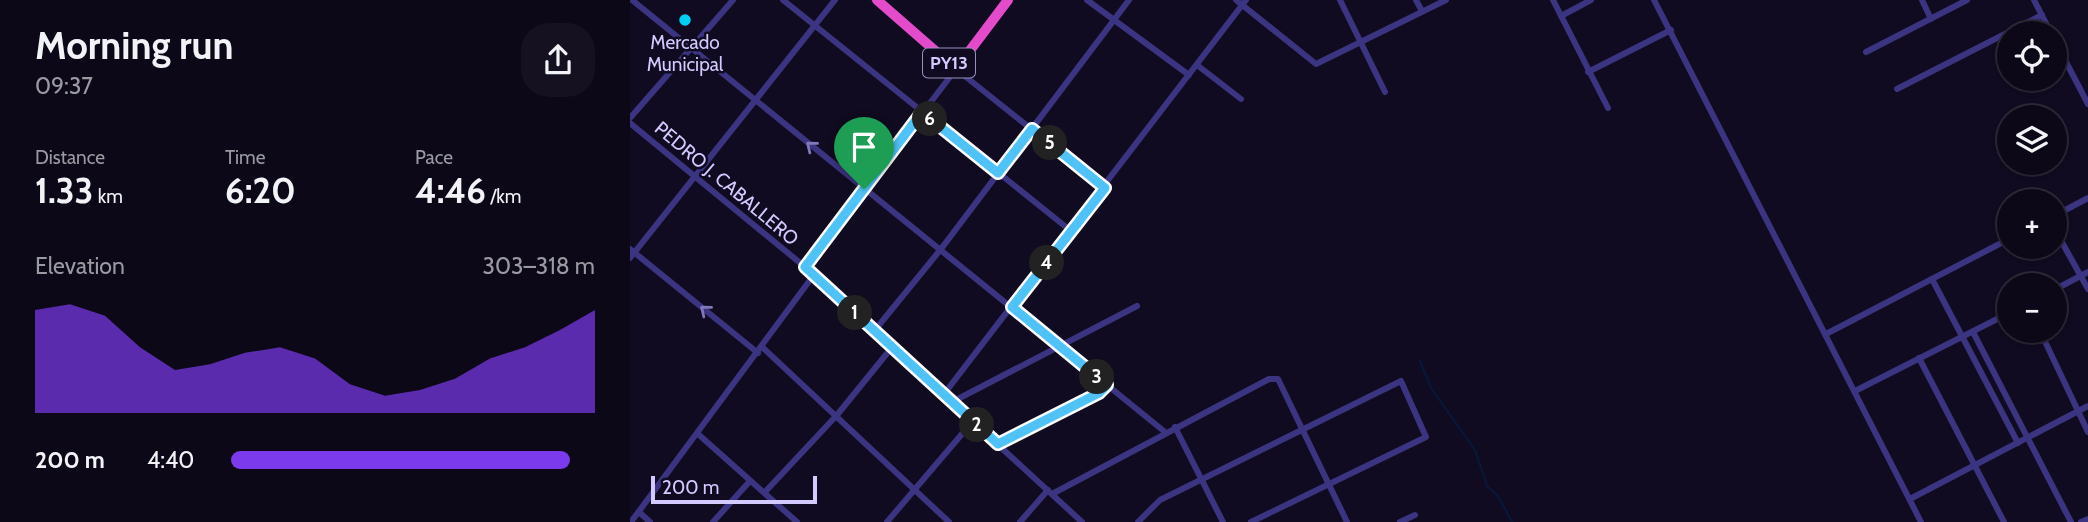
<!DOCTYPE html>
<meta charset="utf-8">
<style>
body{margin:0;font-family:Cabin,sans-serif;background:#151121;color:#f1f3f6;height:100vh;display:flex;flex-direction:column;font-size:26px;white-space:nowrap}
*{box-sizing:border-box;margin:0}
p{font-size:23px;color:#9a9aa2}
.icon{flex:none;width:38px;height:38px;fill:none;stroke:currentColor;stroke-width:2;stroke-linecap:round;stroke-linejoin:round}
.map{position:relative;flex:1;overflow:hidden}
.sheet{display:flex;flex-direction:column;background:#0c0818;width:630px}
.sheet>*{flex:none}
.controls{position:absolute;left:1367px;top:21px;display:grid;gap:14px}
.controls a{display:grid;place-items:center;width:70px;height:70px;border-radius:50%;background:#0c0818;box-shadow:0 2px 5px #0004,0 0 0 2px #2c2937;font-size:35px}
.scale{position:absolute;left:21px;bottom:18px;width:166px;box-sizing:border-box;padding-left:7px;border:4px solid #d3caff;border-top:0;font-size:19px;line-height:24px;white-space:nowrap;color:#d3caff;-webkit-text-stroke:5px #100b20;paint-order:stroke}
.pin{position:absolute;display:grid;place-items:center;width:60px;height:60px;color:#fff;margin:-72px -30px;border-radius:50% 50% 50% 0;rotate:-45deg;box-shadow:0 0 7px #0007}
.pin .icon{rotate:45deg}
.km{position:absolute;width:35px;height:35px;margin:-18px;border-radius:50%;background:#222;color:#fff;font-size:19px;line-height:35px;text-align:center}
.round{display:grid;place-items:center;flex:none;width:74px;height:74px;border-radius:28px;background:#151121}
.headline{display:flex;align-items:center;justify-content:space-between;height:119px;padding:0 35px}
h1{font-size:38px;font-weight:800;line-height:52px}
.stats{display:grid;grid-template-columns:repeat(3,1fr);gap:10px;height:119px;padding:7px 35px}
.stats div{display:grid;align-content:center}
.stats b{font-size:35px;font-weight:800}
.stats small{font-size:19px;font-weight:400}
.stats p{font-size:19px}
.chart{height:196px;padding:14px 35px}
.chart p{display:flex;justify-content:space-between}
.chart svg{width:100%;height:126px;margin-top:7px;fill:#7c3aed;opacity:.7}
ul{padding:0 35px;list-style:none;font-size:23px}
li{display:grid;grid-template-columns:112px 84px 1fr;align-items:center;height:52px}
li i{height:18px;border-radius:9px;background:#7c3aed}
main{display:flex;flex:1;min-height:0}
.map>svg:first-child{display:block}
</style>
<main>
<section class="sheet">
<div class="headline"><div><h1>Morning run</h1><p>09:37</p></div><a class="round"><svg class="icon" aria-label="share" viewBox="0 0 24 24"><path d="M12 15V3M7 8l5-5 5 5M5 13v7h14v-7"/></svg></a></div>
<div class="stats">
<div><p>Distance</p><b>1.33<small> km</small></b></div>
<div><p>Time</p><b>6:20</b></div>
<div><p>Pace</p><b>4:46<small> /km</small></b></div>
</div>
<div class="chart"><p><span>Elevation</span>303–318 m</p>
<svg viewBox="0 0 160 44" preserveAspectRatio="none"><path d="M0 44V8L10 6L20 10L30 21L40 29L50 27L60 23L70 21L80 25L90 34L100 38L110 36L120 32L130 25L140 21L150 15L160 8V44z"/></svg>
</div>
<ul>
<li><b>200 m</b>4:40<i style="width:93%"></i></li>
</ul>
</section>
<div class="map">
<svg width="1458" height="522" viewBox="0 0 1458 522">
<rect width="100%" height="100%" fill="#100b20"/>
<g fill="none" stroke-linecap="round" stroke-linejoin="round">
<path stroke="#07183d" stroke-width="2" d="M790,361L801,388L845,450L857,486L868,496L882,522"/>
<g stroke="#3b3481" stroke-width="6">
<path d="M2,0L535,432"/>
<path d="M153,0L441,231"/>
<path d="M457,0L559,75"/>
<path d="M606,0L686,64L816,0"/>
<path d="M710,0L755,92"/>
<path d="M786,0L792,11"/>
<path d="M923,0L978,108"/>
<path d="M1024,0L1291,522"/>
<path d="M1292,0L1301,19"/>
<path d="M1404,0L1421,33"/>
<path d="M931,16L961,0"/>
<path d="M1424,39L1458,104"/>
<path d="M1236,52L1337,0"/>
<path d="M567,65L611,99"/>
<path d="M958,72L1041,30"/>
<path d="M1267,89L1412,15"/>
<path d="M0,118L103,0"/>
<path d="M0,123L175,267L452,522"/>
<path d="M1424,216L1458,198"/>
<path d="M1424,228L1458,289"/>
<path d="M0,249L128,353"/>
<path d="M0,258L205,0"/>
<path d="M175,267L326,69L475,188"/>
<path d="M1302,279L1388,443"/>
<path d="M1424,290L1458,272"/>
<path d="M245,330L311,249L499,0"/>
<path d="M1410,331L1458,432"/>
<path d="M1343,332L1441,522"/>
<path d="M1196,334L1379,239"/>
<path d="M132,347L319,522"/>
<path d="M1289,358L1374,522"/>
<path d="M1225,391L1379,313"/>
<path d="M314,394L616,0"/>
<path d="M322,402L507,306"/>
<path d="M545,427L593,522"/>
<path d="M68,434L167,522"/>
<path d="M368,444L469,393L477,385"/>
<path d="M135,492L207,415L263,346"/>
<path d="M422,494L639,379H648L717,522"/>
<path d="M1280,499L1458,406"/>
<path d="M9,512L20,522"/>
<path d="M1,522L183,276"/>
<path d="M83,522L120,481"/>
<path d="M257,522L343,421"/>
<path d="M390,522L418,490"/>
<path d="M508,522L530,500L771,381L796,437L621,522"/>
<path d="M770,522L785,515"/>
<path d="M1451,522L1458,519"/>
</g>
<path stroke="#e34bca" stroke-width="10" d="M247,0L326,69L378,0"/>
</g>
<defs><path id="oneway-chevron" d="M-2-3.5L2.5 0L-2 3.5" fill="none" stroke-width="1.6" stroke-linecap="round" stroke-linejoin="round" transform="scale(1.75)"/></defs>
<g stroke="#7f78ba">
<use href="#oneway-chevron" transform="translate(181 146) rotate(-141)"/>
<use href="#oneway-chevron" transform="translate(75 310) rotate(-141)"/>
</g>
<g fill="none" stroke-linecap="round" stroke-linejoin="round">
<g stroke="#fff" stroke-width="14">
<path id="route" d="M292,112L368,173L402,129L475,188L382,307L477,385L469,393L368,444L175,267Z"/>
</g>
<use href="#route" stroke="#4fc3f7" stroke-width="9"/>
</g>
<circle fill="#00cff5" stroke="#100b20" stroke-width="2.5" cx="55" cy="20" r="7"/>
<g text-anchor="middle" stroke-width="5" stroke-linejoin="round" paint-order="stroke">
<rect fill="#100b20" stroke="#9891bc" stroke-width="2" x="293" y="48.5" width="52" height="29" rx="5"/>
<g font-size="18" font-weight="bold" fill="#d3caff">
<text x="319" y="69">PY13</text>
</g>
<g font-size="19" fill="#d3caff" stroke="#100b20">
<text x="55" y="49">Mercado<tspan x="55" dy="22">Municipal</tspan></text>
</g>
<g font-size="19" fill="#d3caff" stroke="#100b20">
<text transform="translate(97 183) rotate(40)" y="7">PEDRO J. CABALLERO</text>
</g>
</g>
</svg>
<div class="controls">
<a><svg class="icon" aria-label="locate" viewBox="0 0 24 24"><circle cx="12" cy="12" r="6"/><path d="M12 2v4M12 18v4M2 12h4M18 12h4"/></svg></a>
<a><svg class="icon" aria-label="layers" viewBox="0 0 24 24"><path d="M12 4l9 5-9 5-9-5zM3 14l9 5 9-5"/></svg></a>
<a>+</a>
<a>−</a>
</div>
<div class="scale">200 m</div>
<div class="pin" style="left:234px;top:189px;background:#1e9e55"><svg class="icon" aria-label="arrive" viewBox="0 0 24 24"><path d="M6 21V4h12l-3 4 3 4H6"/></svg></div>
<b class="km" style="left:225px;top:313px">1</b>
<b class="km" style="left:347px;top:425px">2</b>
<b class="km" style="left:467px;top:377px">3</b>
<b class="km" style="left:417px;top:263px">4</b>
<b class="km" style="left:420px;top:143px">5</b>
<b class="km" style="left:300px;top:119px">6</b>
</div>
</main>
